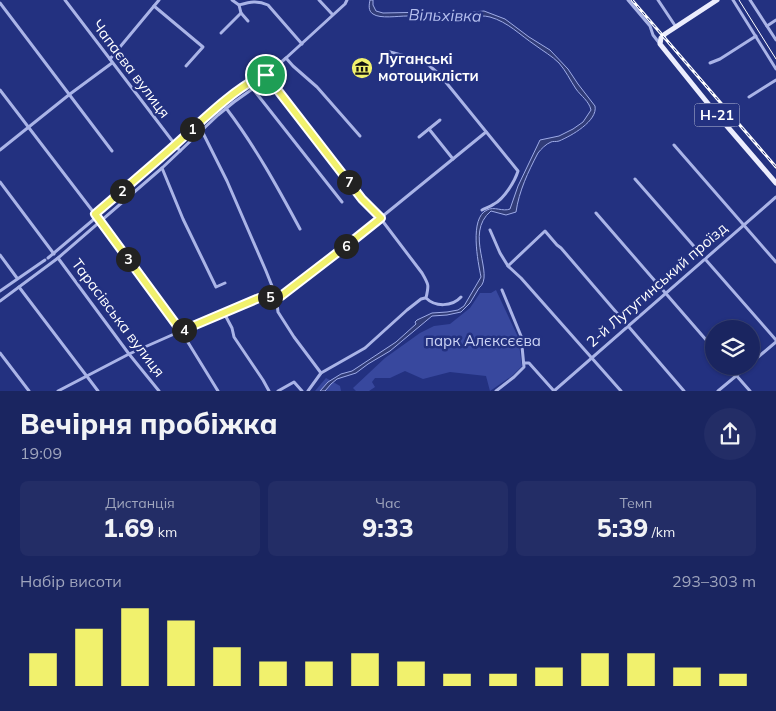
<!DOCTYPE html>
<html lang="uk">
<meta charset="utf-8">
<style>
body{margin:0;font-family:Mulish,sans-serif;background:#232d66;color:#f1f3f6;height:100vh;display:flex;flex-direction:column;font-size:19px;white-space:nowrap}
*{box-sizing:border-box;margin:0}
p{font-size:16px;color:#9fa5bd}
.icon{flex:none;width:28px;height:28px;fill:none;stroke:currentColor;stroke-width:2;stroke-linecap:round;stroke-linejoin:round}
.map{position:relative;height:391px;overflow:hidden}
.panel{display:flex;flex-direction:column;background:#1a2560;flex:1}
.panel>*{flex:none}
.fabs{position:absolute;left:705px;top:320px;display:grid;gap:10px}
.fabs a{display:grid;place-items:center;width:55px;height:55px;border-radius:50%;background:#1a2560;box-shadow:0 1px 4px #0004,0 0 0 1px #384275;font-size:25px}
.pin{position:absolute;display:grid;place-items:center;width:42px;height:42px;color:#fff;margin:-21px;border:2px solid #fff;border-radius:50%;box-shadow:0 1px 5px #0007}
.km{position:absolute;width:25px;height:25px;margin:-12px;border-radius:50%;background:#222;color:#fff;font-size:14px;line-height:25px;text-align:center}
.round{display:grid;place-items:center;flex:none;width:52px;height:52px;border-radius:26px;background:#232d66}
.overview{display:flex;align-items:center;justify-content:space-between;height:85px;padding:0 20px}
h1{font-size:28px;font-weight:800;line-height:38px}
.metrics{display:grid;grid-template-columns:repeat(3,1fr);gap:8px;height:85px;padding:5px 20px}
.metrics div{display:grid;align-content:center;border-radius:8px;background:#232d66;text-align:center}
.metrics b{font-size:25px;font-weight:800}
.metrics small{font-size:14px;font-weight:400}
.metrics p{font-size:14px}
.chart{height:140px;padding:10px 20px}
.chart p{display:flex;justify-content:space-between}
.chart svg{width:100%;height:90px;margin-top:5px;stroke:#f1f16d;stroke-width:6}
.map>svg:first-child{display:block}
</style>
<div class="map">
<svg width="776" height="391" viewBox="0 0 776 391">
<rect width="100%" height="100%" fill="#233180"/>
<g fill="#38489e">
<path d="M496,290L518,337L522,366L512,376L490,391L486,376L450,372L423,379L405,371L390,378H375L372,382L375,387L369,391H356L353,388L385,358L420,333L434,326L450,324L470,308L480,293H491Z"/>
<path d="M326,378L340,386L341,391H315Z"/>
</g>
<path fill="#313c77" stroke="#9eabe8" d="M370,0H373V5L376,11L383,13L433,12L454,14L484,11L505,19L529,37L550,50L568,69L578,84L595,106C598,121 571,136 559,141C556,142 553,141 551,142C546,144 541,149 538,153C528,172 519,191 516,212L506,215L491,211C463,234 496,275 479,288L470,303L461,312L447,315L432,316L390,351L368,364L356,373L337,379L331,384L325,391H320L328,382L341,374L352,371L396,342L416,324L415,322L417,320L432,313L447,312L458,310L464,306L481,277C478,262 469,218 487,210C494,206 503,212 510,209L518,186L540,140L559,136L573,129L583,122L591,110C589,101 581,96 576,89C570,80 566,71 559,63C552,56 543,51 535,45C520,35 508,22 490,17C478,14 465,18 452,17C437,17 422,15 407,16C398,16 380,19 373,14C368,11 369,5 370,0Z"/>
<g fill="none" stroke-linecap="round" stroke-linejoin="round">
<g stroke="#aab4e7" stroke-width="3">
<path d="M65,0L180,151"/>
<path d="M232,0L239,5C250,2 257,0 268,5L302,44"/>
<path d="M319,0L332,14"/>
<path d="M628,0L650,26L653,35L660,44"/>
<path d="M658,0L676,27"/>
<path d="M733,0L776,69"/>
<path d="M750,0L776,40"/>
<path d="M0,3L112,151"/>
<path d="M239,5L241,13L248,21"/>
<path d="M154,6L203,47L186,66"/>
<path d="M767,26L776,20"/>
<path d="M221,33L241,13"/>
<path d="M390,52L424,61L440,75L518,171C515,181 504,199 494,204C490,207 486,208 482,210"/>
<path d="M286,58L293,66L317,87L360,136"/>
<path d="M110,59L159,0"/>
<path d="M710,63L720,59L756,36"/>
<path d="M268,78L362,199L381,219L422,273C429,285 429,285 426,298C435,307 452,307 461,297"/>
<path d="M253,89L342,202"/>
<path d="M0,90L101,222L181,331L218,391"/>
<path d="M749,97L776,80"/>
<path d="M226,108C255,146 278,188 300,229"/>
<path d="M429,129L453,159"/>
<path d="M202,131L227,181L266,271L276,296L278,312L294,337L321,373"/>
<path d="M419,137L440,120"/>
<path d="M674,145L776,262"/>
<path d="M0,150L70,94L112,63"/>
<path d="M162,168L183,219L216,287L225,283"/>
<path d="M635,179L776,340"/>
<path d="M0,182L54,254"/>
<path d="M596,213L714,349"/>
<path d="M490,230L500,253L508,266"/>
<path d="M0,255L17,278"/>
<path d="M48,258L93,220L95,214C122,191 149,168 176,144C204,119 230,92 263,75H266L286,58L345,4L347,0"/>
<path d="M58,258L129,354L159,391"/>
<path d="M19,287L98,391"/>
<path d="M0,291L45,260"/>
<path d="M0,301L58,258L162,168L218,115L234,102L268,78"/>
<path d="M224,313L232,328L234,337L263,380L269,391"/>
<path d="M0,353L29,391"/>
<path d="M524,363H529L554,391"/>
<path d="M751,363L776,342"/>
<path d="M728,366L750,391"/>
<path d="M58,391L129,354L181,331L259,298L281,295L346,246L486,132"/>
<path d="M278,391L294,382L302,391"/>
<path d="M308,391L321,373L365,348L407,310L421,299L425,298"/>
<path d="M496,391L514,377L524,367L521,336L502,290"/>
<path d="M554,391L776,197"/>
<path d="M621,391L521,278L508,266L545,231L557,245L561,248L684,391"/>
<path d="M718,391L748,366"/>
</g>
<path stroke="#ecedfd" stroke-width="5" d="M717,0L665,34L661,38L660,44L714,111L776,183"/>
<path stroke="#fff" stroke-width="1" d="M739,0L776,59"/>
<g stroke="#fff" stroke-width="3">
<path id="rail" d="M632,0L776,167"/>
</g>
<use href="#rail" stroke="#233180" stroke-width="1" stroke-dasharray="4" stroke-linecap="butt"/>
</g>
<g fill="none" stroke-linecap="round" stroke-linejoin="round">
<g stroke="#fff" stroke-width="10">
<path id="route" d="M263,75H266L362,199L381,218L346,246L281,296L259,298L181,331L95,214C122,191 149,168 176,144C204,119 230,92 263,75Z"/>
</g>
<use href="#route" stroke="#f1f16d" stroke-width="6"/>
</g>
<defs>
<g id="museum-disc" transform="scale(1.125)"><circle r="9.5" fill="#f1f16d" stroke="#233180"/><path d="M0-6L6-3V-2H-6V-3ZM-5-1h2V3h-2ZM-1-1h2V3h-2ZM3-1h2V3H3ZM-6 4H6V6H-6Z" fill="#111"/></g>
</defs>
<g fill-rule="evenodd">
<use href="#museum-disc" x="362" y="68"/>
</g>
<g text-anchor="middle" stroke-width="5" stroke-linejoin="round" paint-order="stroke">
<rect fill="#233180" stroke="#bdc1d9" stroke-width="1" x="694.5" y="103.5" width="45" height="23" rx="4"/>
<g font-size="14" font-weight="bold" fill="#fff">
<text x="717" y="120">Н-21</text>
</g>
<g font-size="15" font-weight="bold" fill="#fff" stroke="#233180" text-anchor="start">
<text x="378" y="64">Луганські<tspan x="378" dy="17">мотоциклісти</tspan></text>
</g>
<g font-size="15" fill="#fff" stroke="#233180">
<text transform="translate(131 69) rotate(53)" y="5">Чапаєва вулиця</text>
<text transform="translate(657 285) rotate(-41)" y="5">2-й Лутугинський проїзд</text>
<text transform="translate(118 318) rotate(53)" y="5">Тарасівська вулиця</text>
</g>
<g font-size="15" fill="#cdd4f5" stroke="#233180">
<text x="483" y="346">парк Алєксєєва</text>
</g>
<g font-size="16" font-style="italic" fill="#b5bfee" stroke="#233180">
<text transform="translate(445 15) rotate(1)" y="6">Вільхівка</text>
</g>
</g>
</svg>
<div class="fabs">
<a><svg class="icon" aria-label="layers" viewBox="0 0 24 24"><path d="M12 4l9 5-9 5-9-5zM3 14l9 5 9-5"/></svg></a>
</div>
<div class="pin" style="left:266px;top:75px;background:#1e9e55"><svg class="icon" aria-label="arrive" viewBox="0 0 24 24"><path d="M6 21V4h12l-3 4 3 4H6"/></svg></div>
<b class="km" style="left:192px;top:129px">1</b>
<b class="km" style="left:122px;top:191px">2</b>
<b class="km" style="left:128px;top:259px">3</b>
<b class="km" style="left:184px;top:330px">4</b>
<b class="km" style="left:270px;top:297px">5</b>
<b class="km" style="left:346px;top:246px">6</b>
<b class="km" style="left:349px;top:182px">7</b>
</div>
<section class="panel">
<div class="overview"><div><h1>Вечірня пробіжка</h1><p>19:09</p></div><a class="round"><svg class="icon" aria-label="share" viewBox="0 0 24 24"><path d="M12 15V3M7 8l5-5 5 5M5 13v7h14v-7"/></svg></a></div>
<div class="metrics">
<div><p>Дистанція</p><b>1.69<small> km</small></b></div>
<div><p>Час</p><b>9:33</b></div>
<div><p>Темп</p><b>5:39<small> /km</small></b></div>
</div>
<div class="chart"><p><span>Набір висоти</span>293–303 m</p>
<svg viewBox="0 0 160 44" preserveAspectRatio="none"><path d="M5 44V28M15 44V16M25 44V6M35 44V12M45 44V25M55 44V32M65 44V32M75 44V28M85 44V32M95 44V38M105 44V38M115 44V35M125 44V28M135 44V28M145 44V35M155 44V38"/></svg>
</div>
</section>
